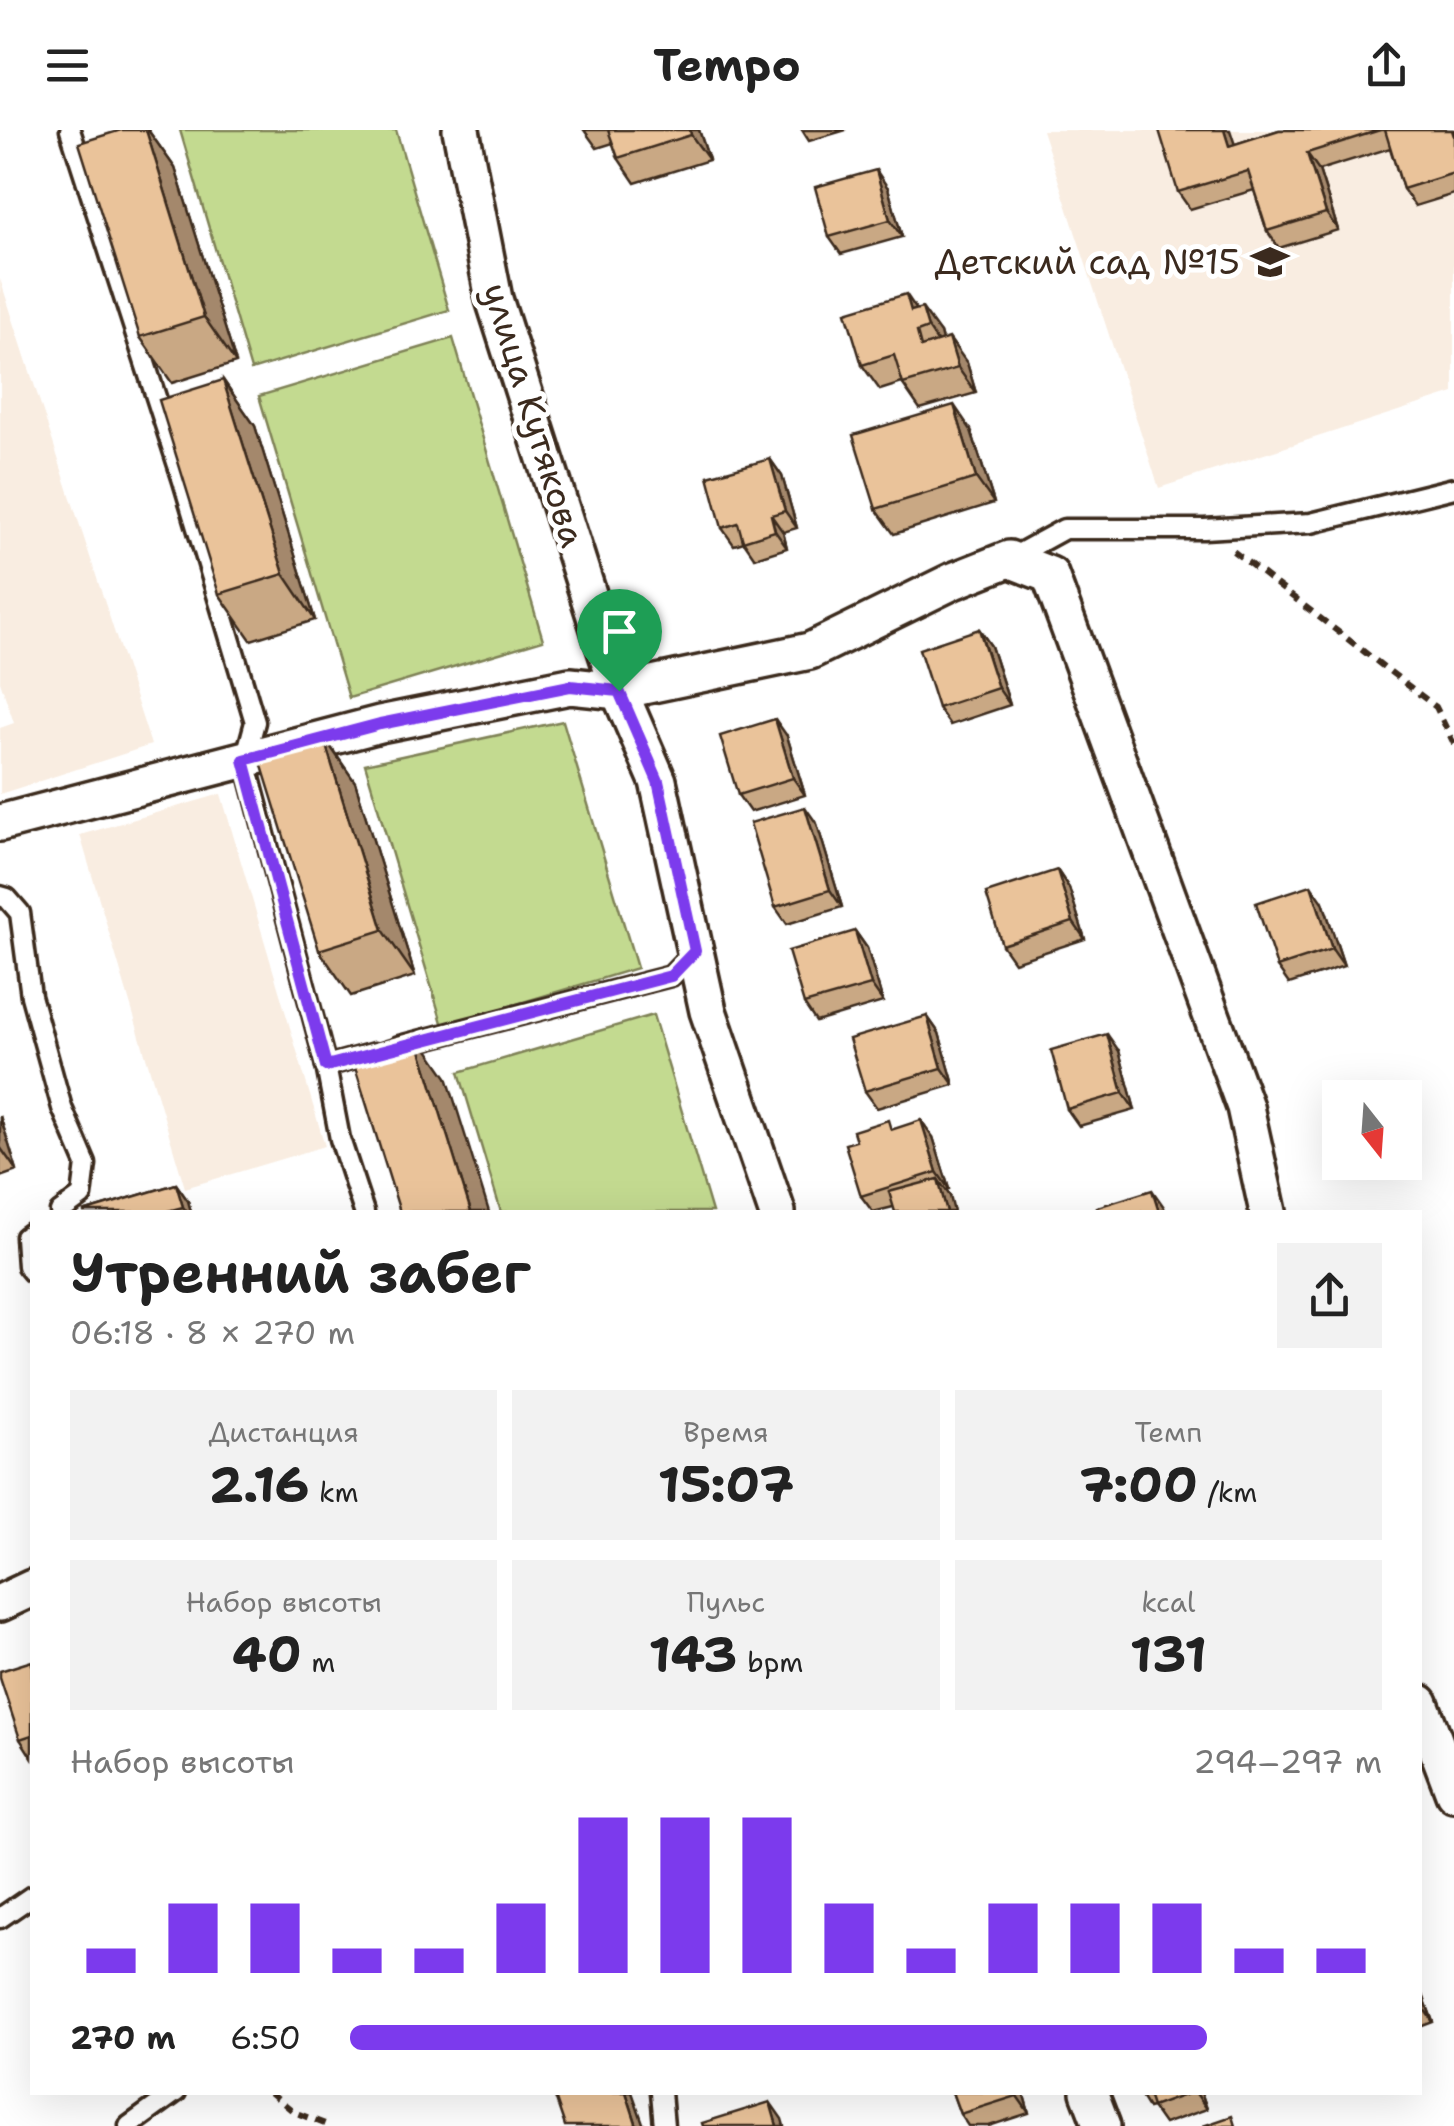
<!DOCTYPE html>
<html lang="ru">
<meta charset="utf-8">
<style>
body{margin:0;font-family:"Shantell Sans",sans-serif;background:#f2f2f2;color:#222;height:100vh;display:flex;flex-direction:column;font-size:38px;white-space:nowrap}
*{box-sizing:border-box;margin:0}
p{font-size:32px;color:#767676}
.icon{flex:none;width:55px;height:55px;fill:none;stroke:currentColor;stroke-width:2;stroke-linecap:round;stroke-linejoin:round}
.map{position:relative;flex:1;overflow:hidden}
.side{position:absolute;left:30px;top:1080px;width:1392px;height:885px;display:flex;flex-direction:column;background:#fff;border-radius:0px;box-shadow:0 10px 40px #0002}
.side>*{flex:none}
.needle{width:65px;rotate:163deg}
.controls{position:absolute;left:1322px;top:950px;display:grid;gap:20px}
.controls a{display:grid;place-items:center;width:100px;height:100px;border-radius:0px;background:#fff;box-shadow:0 10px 40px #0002;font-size:50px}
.pin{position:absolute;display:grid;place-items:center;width:85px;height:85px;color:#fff;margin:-102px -42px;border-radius:50% 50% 50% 0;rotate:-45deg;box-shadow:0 0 10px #0007}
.pin .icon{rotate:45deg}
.round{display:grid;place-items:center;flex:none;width:105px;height:105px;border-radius:0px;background:#f2f2f2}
.head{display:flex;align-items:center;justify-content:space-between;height:170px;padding:0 40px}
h1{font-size:55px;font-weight:700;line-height:75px}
.metrics{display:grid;grid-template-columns:repeat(3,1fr);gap:15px;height:170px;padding:10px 40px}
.metrics div{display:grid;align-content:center;border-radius:0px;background:#f2f2f2;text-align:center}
.metrics b{font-size:50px;font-weight:700}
.metrics small{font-size:28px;font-weight:400}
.metrics p{font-size:28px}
.chart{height:280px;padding:20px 40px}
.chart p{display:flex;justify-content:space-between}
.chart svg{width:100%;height:180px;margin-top:10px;stroke:#7c3aed;stroke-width:6}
ul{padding:0 40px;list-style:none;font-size:32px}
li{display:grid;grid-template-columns:160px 120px 1fr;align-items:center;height:75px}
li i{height:25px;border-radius:12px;background:#7c3aed}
header{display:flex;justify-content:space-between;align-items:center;height:130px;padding:0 40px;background:#fff;font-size:45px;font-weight:700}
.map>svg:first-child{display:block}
</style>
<header><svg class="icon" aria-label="menu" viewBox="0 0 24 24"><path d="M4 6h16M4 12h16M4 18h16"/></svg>Tempo<svg class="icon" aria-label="share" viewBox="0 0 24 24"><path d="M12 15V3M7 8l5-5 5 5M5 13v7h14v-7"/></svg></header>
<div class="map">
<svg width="1454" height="1996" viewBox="0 0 1454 1996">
<rect width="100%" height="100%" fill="#fff"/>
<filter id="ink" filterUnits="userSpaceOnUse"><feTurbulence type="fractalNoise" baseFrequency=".01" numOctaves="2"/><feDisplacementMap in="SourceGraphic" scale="20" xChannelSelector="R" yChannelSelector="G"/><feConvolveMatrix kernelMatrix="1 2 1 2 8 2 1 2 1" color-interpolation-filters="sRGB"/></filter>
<g filter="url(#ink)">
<g fill="#f9ede1">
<path d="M1042,0H1454V263L1159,358Z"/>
<path d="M0,149L151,615L0,664V598L14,593L0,551Z"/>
<path d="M221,664L325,1016L185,1058L80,705Z"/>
</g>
<g fill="#c3da90" stroke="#7f8257" stroke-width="2.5">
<path d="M180,0H396L449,180L251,240Z"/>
<path d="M453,208L543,510L349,568L259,266Z"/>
<path d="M563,591L637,838L443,896L365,634Z"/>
<path d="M653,885L712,1082H501L459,942Z"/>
</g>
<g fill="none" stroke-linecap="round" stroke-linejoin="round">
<g stroke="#3b2a1e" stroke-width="25">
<g id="service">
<path d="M70,0L183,351L255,592L245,629L326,936L340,1009L364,1082"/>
<path d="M1011,428L1064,399H1204L1311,393L1454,358"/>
<path d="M0,766L7,768L20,783L31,866L62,978L86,1034L82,1066L60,1082"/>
<path d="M399,916L671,846L694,822"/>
<path d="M326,936L374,923"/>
<path d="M32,1102L25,1107L27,1136L32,1142"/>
<path d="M0,1788L32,1766"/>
<path d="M661,1962L664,1996"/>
<path d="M129,1996L176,1962"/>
</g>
</g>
<g stroke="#3b2a1e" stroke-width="42">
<g id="minor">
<path d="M461,0L494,169L619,561L658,651L708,881L777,1082"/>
<path d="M0,693L380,594L570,556L619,561L810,521L953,451L1009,429L1050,445L1245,977L1268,1082"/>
<path d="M0,1473L32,1458"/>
<path d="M1420,1573L1454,1663"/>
<path d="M1089,1962L1102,1996"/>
</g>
</g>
<g stroke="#3b2a1e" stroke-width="6" stroke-dasharray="10 8" stroke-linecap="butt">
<path d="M1233,421L1436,577L1454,614"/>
<path d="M270,1962L294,1982L330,1996"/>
</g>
<use href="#service" stroke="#fff" stroke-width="18"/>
<use href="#minor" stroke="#fff" stroke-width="35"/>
</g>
<g fill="#c9a884" stroke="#3b2a1e" stroke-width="2.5">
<path d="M146,0H148L175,38L236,233L172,253L140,207Z"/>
<path d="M584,0H699L709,30L635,53L618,28L613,13L597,18Z"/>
<path d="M802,0H846L809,11Z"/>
<path d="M1279,0H1454V64L1415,76L1403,59L1390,18L1319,40L1338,100L1279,118L1267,101L1254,60L1190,79L1178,62L1235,14Z"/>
<path d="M888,58L902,107L841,124L829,107Z"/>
<path d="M916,179L940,203L942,210L967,233L976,263L920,279L902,253L880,260L862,235Z"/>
<path d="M223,250L255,296L315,490L251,510L219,464Z"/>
<path d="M971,300L994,373L894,404L876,379Z"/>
<path d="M770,329L782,346L797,398L783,402L787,418L755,428L744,412L734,415L722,398Z"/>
<path d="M979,499L991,516L1010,575L950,595L938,578Z"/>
<path d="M323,606L355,652L415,846L351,866L319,820Z"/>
<path d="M787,606L805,665L750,682L738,665Z"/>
<path d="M817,694L842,777L787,794L775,777Z"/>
<path d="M1057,740L1069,758L1085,809L1014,832L1002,815Z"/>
<path d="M1323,772L1344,836L1289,854L1277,837Z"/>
<path d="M855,801L867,818L883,872L816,892L804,874Z"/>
<path d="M927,886L939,903L954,955L877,978L865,961Z"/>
<path d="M1119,921L1135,980L1079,996L1067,979Z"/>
<path d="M0,986L17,1041L0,1047Z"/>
<path d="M894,999L933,1007L949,1059L946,1060L950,1066L893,1077L873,1082L861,1066Z"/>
<path d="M176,1054L188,1071L191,1082H83Z"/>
<path d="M32,1531V1628L20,1609Z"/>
<path d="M1420,1857L1433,1892L1420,1897Z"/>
<path d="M952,1962H1023L1029,1983L989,1996H968L960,1984Z"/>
<path d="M1138,1962H1201L1207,1979L1164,1994L1152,1977L1148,1978Z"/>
</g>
<g fill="#a4886c" stroke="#3b2a1e" stroke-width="2.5">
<path d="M146,0H148L175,38L236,233L204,187Z"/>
<path d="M690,0H699L709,30L691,5Z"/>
<path d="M1224,0H1230L1241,33L1229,16Z"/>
<path d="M1307,23L1319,40L1338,100L1326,83Z"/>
<path d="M876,40L888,58L902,107L890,90Z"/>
<path d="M906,164L923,189L911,181Z"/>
<path d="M922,178L940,203L945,223L928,198Z"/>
<path d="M949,208L967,233L976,263L958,238Z"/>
<path d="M223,250L255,296L315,490L284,444Z"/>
<path d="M954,275L971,300L994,373L976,348Z"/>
<path d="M770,329L782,346L797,398L785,381Z"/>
<path d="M771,385L783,402L787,418L775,401Z"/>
<path d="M979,499L991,516L1010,575L998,558Z"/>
<path d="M775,589L787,606L805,665L793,648Z"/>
<path d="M323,606L355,652L415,846L383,800Z"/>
<path d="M805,677L817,694L842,777L830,760Z"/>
<path d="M1057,740L1069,758L1085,809L1073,792Z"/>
<path d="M1311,755L1323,772L1344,836L1332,819Z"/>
<path d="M855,801L867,818L883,872L871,855Z"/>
<path d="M927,886L939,903L954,955L942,938Z"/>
<path d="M415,901L447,947L489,1082H471Z"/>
<path d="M1107,904L1119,921L1135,980L1123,963Z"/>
<path d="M0,986L17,1041L0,1017Z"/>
<path d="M921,990L933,1007L949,1059L937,1042Z"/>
<path d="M938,1049L950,1066L954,1082H947Z"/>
<path d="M176,1054L188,1071L191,1082H187L183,1077Z"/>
<path d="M1152,1060L1164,1077L1165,1082H1159Z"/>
<path d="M1420,1857L1433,1892L1420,1873Z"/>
<path d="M626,1962H632L644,1996H637Z"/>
<path d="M1016,1962H1023L1029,1983L1017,1966Z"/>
<path d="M1195,1962H1201L1207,1979Z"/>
<path d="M770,1972L782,1989L784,1996H777Z"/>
</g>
<g fill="#eac39a" stroke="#3b2a1e" stroke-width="2.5">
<path d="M121,0H146L204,187L140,207L79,13Z"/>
<path d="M608,0H690L691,5L618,28Z"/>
<path d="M1159,0H1224L1229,16L1279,0H1380L1307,23L1326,83L1267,101L1248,41L1178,62Z"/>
<path d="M1385,0H1452L1454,6V43L1403,59Z"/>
<path d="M876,40L890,90L829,107L815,57Z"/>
<path d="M906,164L911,181L922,178L928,198L917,202L921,217L949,208L958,238L903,254L894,225L862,235L846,182Z"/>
<path d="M223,250L284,444L219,464L159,270Z"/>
<path d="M954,275L976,348L876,379L853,305Z"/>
<path d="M770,329L785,381L771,385L775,401L743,411L738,393L722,398L708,346Z"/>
<path d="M979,499L998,558L938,578L919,519Z"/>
<path d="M775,589L793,648L738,665L720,606Z"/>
<path d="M323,606L383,800L319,820L259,626Z"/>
<path d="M805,677L830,760L775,777L750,693Z"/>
<path d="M1057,740L1073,792L1002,815L986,763Z"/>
<path d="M1311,755L1332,819L1277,837L1256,773Z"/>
<path d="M855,801L871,855L804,874L788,821Z"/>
<path d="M927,886L942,938L865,961L849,909Z"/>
<path d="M415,901L471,1082H400L350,921Z"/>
<path d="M1107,904L1123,963L1067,979L1051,920Z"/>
<path d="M888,990L891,1000L921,990L937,1042L861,1066L845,1014L856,1011L853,1001Z"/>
<path d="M938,1049L947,1082H895L889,1062Z"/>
<path d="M176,1054L183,1077L164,1082H83Z"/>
<path d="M1152,1060L1159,1082H1098L1097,1077Z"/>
<path d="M32,1098V1120L26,1100Z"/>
<path d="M32,1531V1605L20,1609L0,1548V1541Z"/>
<path d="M557,1962H626L637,1996H565L554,1964Z"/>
<path d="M952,1962H1016L1017,1966L960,1984Z"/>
<path d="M1147,1962H1193L1152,1977Z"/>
<path d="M770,1972L777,1996H703L702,1993Z"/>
<path d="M1232,1986L1235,1996H1203Z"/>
</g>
</g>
<g fill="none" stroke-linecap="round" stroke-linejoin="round" filter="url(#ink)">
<g stroke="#fff" stroke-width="20">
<path id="route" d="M570,556L619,561L658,651L695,821L671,846L326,936L244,630L380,594Z"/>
</g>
<use href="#route" stroke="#7c3aed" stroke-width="12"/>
</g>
<defs>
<g id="school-bare" transform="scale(3)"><path d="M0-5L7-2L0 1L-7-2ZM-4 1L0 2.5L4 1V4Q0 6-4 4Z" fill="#3b2a1e" stroke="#fff" stroke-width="2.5" paint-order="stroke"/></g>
</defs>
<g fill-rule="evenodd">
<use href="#school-bare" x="1270" y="132"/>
</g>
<g text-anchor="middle" stroke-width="10" stroke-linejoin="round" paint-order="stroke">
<g font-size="35" fill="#3b2a1e" stroke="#fff" text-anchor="end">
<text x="1240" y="144">Детский сад №15</text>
</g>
<g font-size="35" fill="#3b2a1e" stroke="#fff">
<text transform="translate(534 285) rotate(73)" y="12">улица Кутякова</text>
</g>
</g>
</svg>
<div class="controls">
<a><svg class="needle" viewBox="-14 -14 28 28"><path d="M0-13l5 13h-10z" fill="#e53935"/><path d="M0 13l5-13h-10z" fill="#767676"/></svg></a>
</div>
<div class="pin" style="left:619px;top:561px;background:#1e9e55"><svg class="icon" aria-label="arrive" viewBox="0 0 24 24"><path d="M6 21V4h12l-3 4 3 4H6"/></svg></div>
<section class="side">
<div class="head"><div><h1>Утренний забег</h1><p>06:18 · 8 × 270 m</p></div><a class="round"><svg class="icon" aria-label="share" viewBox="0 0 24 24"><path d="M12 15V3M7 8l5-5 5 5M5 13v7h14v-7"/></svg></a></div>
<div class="metrics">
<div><p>Дистанция</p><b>2.16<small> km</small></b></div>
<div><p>Время</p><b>15:07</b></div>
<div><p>Темп</p><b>7:00<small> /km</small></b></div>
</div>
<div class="metrics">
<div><p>Набор высоты</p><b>40<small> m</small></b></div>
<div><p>Пульс</p><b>143<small> bpm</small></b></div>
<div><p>kcal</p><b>131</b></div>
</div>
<div class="chart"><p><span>Набор высоты</span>294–297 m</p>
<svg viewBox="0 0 160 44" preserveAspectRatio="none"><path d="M5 44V38M15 44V27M25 44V27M35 44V38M45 44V38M55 44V27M65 44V6M75 44V6M85 44V6M95 44V27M105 44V38M115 44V27M125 44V27M135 44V27M145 44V38M155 44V38"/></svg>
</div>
<ul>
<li><b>270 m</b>6:50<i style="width:83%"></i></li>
</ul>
</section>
</div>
